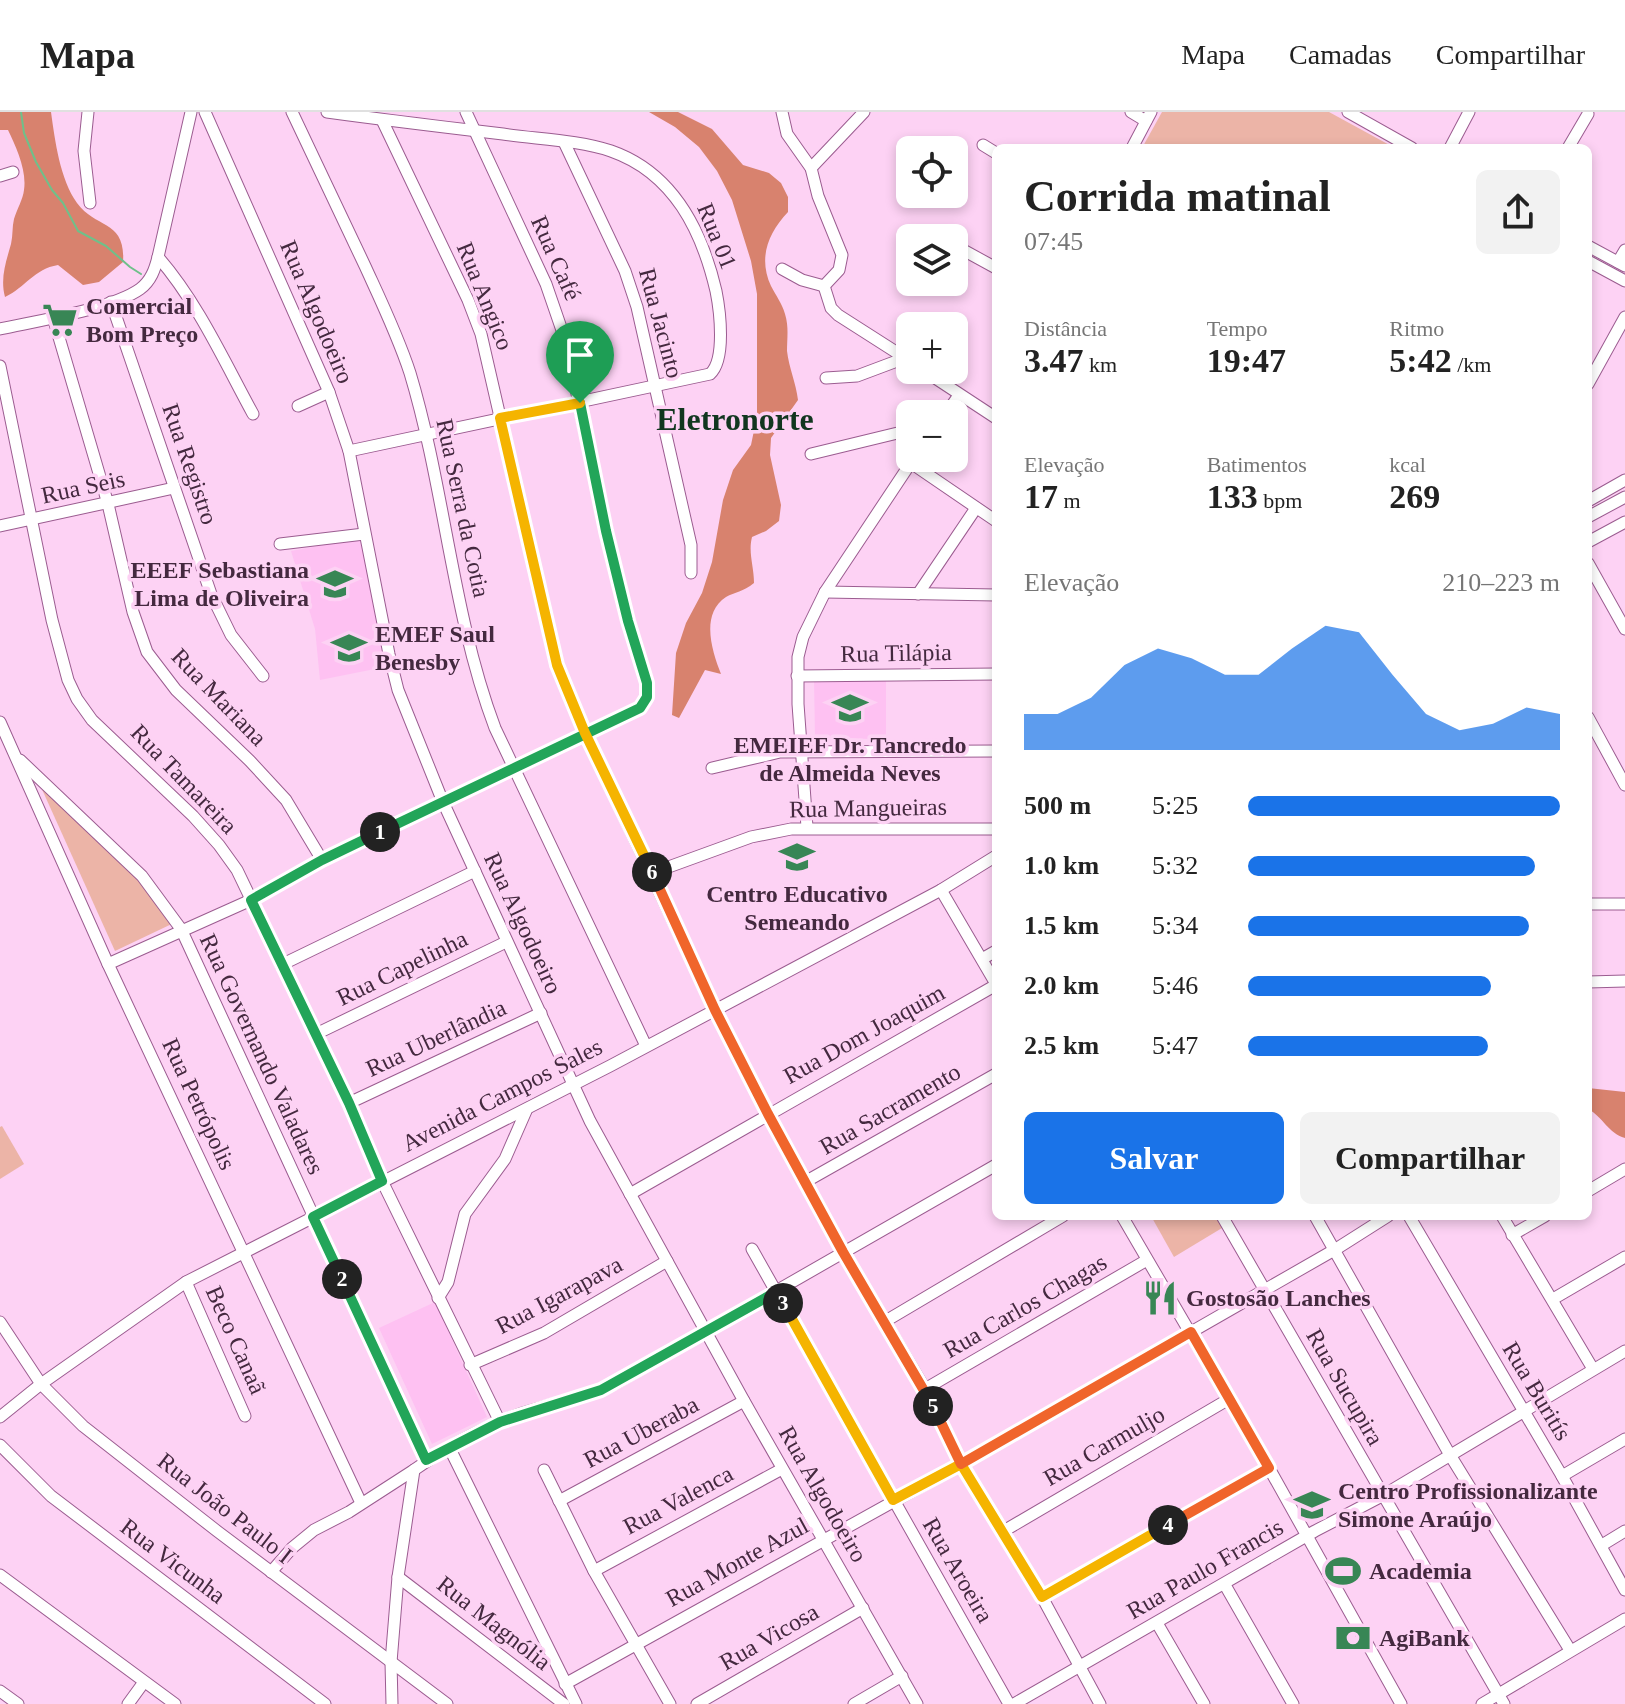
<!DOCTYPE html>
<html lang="pt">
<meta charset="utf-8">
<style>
body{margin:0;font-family:Georgia,serif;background:#f2f2f2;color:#222;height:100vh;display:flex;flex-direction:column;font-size:30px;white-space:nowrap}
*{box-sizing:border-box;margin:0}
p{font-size:26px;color:#767676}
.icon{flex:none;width:44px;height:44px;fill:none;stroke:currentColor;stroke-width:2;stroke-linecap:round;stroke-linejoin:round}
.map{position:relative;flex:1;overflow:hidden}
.sheet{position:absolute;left:992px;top:32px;width:600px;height:1076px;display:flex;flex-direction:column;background:#fff;border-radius:12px;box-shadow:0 4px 12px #0003}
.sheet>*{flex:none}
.buttons{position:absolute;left:896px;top:24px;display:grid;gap:16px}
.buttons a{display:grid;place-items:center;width:72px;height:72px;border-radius:12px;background:#fff;box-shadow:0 4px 12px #0003;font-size:40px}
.pin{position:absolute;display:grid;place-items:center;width:68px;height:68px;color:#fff;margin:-82px -34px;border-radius:50% 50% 50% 0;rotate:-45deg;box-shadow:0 0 8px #0007}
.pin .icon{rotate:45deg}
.km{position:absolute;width:40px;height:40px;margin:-20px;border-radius:50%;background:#222;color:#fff;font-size:22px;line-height:40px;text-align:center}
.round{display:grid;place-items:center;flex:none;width:84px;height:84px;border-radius:12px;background:#f2f2f2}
.summary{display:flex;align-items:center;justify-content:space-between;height:136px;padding:0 32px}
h1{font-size:44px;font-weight:800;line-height:60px}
.figures{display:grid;grid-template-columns:repeat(3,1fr);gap:12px;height:136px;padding:8px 32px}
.figures div{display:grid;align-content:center}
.figures b{font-size:34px;font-weight:800}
.figures small{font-size:22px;font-weight:400}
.figures p{font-size:22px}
.chart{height:224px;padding:16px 32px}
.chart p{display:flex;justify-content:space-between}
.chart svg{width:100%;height:144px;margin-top:8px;fill:#1a73e8;opacity:.7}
.cta{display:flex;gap:16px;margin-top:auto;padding:16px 32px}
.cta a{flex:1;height:92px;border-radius:12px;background:#1a73e8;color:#fff;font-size:32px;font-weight:800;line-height:92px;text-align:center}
.cta a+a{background:#f2f2f2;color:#222}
ul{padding:0 32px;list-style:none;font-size:26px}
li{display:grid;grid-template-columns:128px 96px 1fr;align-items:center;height:60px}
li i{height:20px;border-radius:10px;background:#1a73e8}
header{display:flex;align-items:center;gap:48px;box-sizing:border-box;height:112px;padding:0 40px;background:#fff;border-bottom:2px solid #e0e0e0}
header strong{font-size:38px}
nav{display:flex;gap:44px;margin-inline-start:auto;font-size:28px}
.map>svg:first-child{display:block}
</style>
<header>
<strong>Mapa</strong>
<nav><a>Mapa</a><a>Camadas</a><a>Compartilhar</a></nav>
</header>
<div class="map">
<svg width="1625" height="1592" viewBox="0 0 1625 1592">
<rect width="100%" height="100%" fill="#fdd2f4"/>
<g fill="#fec1f2">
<path d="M360,426L385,555L320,568L315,517L291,439Z"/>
<path d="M814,568H886V628L815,624Z"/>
<path d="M435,1190L487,1305L432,1332L379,1216Z"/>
</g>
<g fill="#ecb4a7">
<path d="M1162,0H1329L1395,36H1142Z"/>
<path d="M31,653L178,809L115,839Z"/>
<path d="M2,1014L24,1052L0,1067V1015Z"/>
<path d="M1151,1104H1215L1222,1116L1174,1145Z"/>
</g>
<g fill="#d8826e">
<path d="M0,0H51C55,29 60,67 77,91C96,117 126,108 123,150L99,170L83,173L58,153C34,157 26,175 5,185C0,166 6,150 11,132C13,123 12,115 14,107C17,97 23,87 24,78C27,58 16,35 8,18H0Z"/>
<path d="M649,0H678L712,17L743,53L769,61L781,71L788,85V100C768,121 758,146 771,174C776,184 782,191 785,202C789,215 787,226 787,239C789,256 796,271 798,288L771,326L770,343L781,393L779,409L766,419L752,425C748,441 754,454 754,471C743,480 735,480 726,485C700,502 712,539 721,562L705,558L679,606L672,603L676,541L686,511L702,481L712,450L723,388L733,358L751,333L757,304V182L751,149L732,88L717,59L699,35L675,15Z"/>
<path d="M1588,976L1625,980V1026C1608,1021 1603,1005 1588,997Z"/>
</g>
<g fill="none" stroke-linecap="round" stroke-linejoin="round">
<path stroke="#6fc08a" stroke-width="2" d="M21,0L24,21L36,50L52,78L63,91L78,119L106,134L130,155L141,162"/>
<g stroke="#9b5c90" stroke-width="13">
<g id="minor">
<path d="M88,0L84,39L90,91"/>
<path d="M205,0L329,280L349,339L389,542L398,578L443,690L590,1009L744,1289L917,1592"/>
<path d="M292,0C316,51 341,103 365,154C381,189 398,224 410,261C445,377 452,502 495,616L646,934"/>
<path d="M327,0C385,8 444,15 503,22C536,27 579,28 611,39C674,61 702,119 716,179C720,199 726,248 710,262L349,339"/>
<path d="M782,0L787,22L811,56L818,84L842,143L839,158L824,174"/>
<path d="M1131,0L1146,9"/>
<path d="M1348,0L1412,36"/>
<path d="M382,8L468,188L481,222L557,553L585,621L715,898L768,1002L843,1140L925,1277L961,1352L1042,1485L1100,1592"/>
<path d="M564,30L625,159L637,195L691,433V461"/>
<path d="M983,33L996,41"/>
<path d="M1132,36L1151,0"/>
<path d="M1450,36L1469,0"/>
<path d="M1568,36L1588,2"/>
<path d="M811,56L864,0"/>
<path d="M0,64L13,60"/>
<path d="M931,120L942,126"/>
<path d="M954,133L996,156"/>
<path d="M1588,134L1625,154"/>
<path d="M158,145C198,191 224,249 253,302"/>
<path d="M1588,149L1625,169"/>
<path d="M1618,150L1625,138"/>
<path d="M782,157L802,168L824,174"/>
<path d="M824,174L831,196L838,203L910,249"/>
<path d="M111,190L211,482L231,523L263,564"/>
<path d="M53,205L108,392L133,500L147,540L176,578L250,649L286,688L322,748"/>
<path d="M0,217C36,209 112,197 140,177C151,169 155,157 158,145L191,0"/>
<path d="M0,254L52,508L68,568L77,587L92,608L193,704L219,733L237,758L349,991L382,1069L500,1310"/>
<path d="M923,258L996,306"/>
<path d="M826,266L857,264L905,246"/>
<path d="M1588,272L1625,205"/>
<path d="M298,294L329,280"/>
<path d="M946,302L959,283"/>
<path d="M811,342L910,318"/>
<path d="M911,351L996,409"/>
<path d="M1588,389L1625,368"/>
<path d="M1588,405L1625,385"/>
<path d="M0,414L174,376"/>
<path d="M1588,430L1625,410"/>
<path d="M280,432L364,422"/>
<path d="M1588,451L1625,517"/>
<path d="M825,480L996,483"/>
<path d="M918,482L976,396"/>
<path d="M797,564L996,562"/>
<path d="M1588,605L1625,673"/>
<path d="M0,610L108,852L361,1391"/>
<path d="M20,648L142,764L181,817L426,1348"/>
<path d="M712,656L780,640L996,639"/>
<path d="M807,715L798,592V545L803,525L825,480L914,346"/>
<path d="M652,761L751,725L791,717H996"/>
<path d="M941,778L996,872"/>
<path d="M1588,792H1625"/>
<path d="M982,847L996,839"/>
<path d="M108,852L251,788L322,748L640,596L647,585V571L628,509L606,419L566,230L546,172L466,0"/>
<path d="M281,853L475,759"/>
<path d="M1588,870L1625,869"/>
<path d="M316,922L506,830"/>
<path d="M349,991L541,901"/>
<path d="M805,1070L996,962"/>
<path d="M1588,1079L1625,1057"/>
<path d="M630,1082L996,873"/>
<path d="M1122,1104L1269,1356L1401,1592"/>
<path d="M1222,1104L1504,1592"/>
<path d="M1315,1104L1450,1343L1570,1538"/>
<path d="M1409,1104L1562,1364L1625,1478"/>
<path d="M1502,1104L1593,1257"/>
<path d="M1512,1123L1545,1104"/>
<path d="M752,1137L1009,1592"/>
<path d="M186,1170L245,1304"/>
<path d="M438,1186L448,1170L465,1102L505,1047L526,999"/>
<path d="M1553,1187L1625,1145"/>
<path d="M0,1210L41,1272L83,1314L217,1419L447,1592"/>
<path d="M884,1210L1063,1104"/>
<path d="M470,1253L544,1221L667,1149"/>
<path d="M925,1277L1147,1148"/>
<path d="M0,1305L41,1272L186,1170L610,954L941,778L996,744"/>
<path d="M0,1333L51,1384L325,1592"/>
<path d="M450,1337L576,1592"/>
<path d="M544,1358L594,1459L670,1592"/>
<path d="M1562,1364L1625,1327"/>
<path d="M559,1389L744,1289"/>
<path d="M1002,1420L1229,1287"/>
<path d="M1602,1433L1625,1419"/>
<path d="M594,1459L782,1357"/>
<path d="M271,1460L292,1436L314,1418L349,1400L414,1358"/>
<path d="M0,1463L175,1592"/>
<path d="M398,1465L564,1592"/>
<path d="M1225,1473L1293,1592"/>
<path d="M1042,1485L1269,1356"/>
<path d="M1157,1511L1204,1592"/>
<path d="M565,1572L961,1352L1336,1137L1388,1104"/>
<path d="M0,1579L18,1592"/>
<path d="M128,1592L144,1570"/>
<path d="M392,1592L391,1550L398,1465L414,1358C446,1335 498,1307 536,1297C563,1289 589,1284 614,1272L996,1053"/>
<path d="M697,1592L863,1496"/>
<path d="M854,1592L902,1564"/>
<path d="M1014,1592L1315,1419L1382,1384L1625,1239"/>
<path d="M1482,1592L1625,1507"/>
</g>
</g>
<use href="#minor" stroke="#fff" stroke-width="11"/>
</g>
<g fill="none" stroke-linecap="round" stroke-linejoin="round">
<g stroke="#fff" stroke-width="16">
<path id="split-1" d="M380,720L640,596L647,585V571L628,509L606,419L580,291"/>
</g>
<g stroke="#fff" stroke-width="16">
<path id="split-2" d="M342,1167L313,1105L382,1069L349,991L251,788L322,748L380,720"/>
</g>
<g stroke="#fff" stroke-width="16">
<path id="split-3" d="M342,1167L426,1348L500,1310L601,1278L776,1180L783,1191"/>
</g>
<g stroke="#fff" stroke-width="16">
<path id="split-4" d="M783,1191L893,1388L961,1352L1042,1485L1168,1413"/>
</g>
<g stroke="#fff" stroke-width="16">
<path id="split-5" d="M933,1294L961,1352L1191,1220L1269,1356L1168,1413"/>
</g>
<g stroke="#fff" stroke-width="16">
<path id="split-6" d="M652,760L715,898L768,1002L843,1140L933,1294"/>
</g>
<g stroke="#fff" stroke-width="16">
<path id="split-7" d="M580,291L500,306L557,553L585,621L652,760"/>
</g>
<use href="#split-1" stroke="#22a559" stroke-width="10"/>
<use href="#split-2" stroke="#22a559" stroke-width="10"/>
<use href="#split-3" stroke="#22a559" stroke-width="10"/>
<use href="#split-4" stroke="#f5b400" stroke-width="10"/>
<use href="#split-5" stroke="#f0652b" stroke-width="10"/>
<use href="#split-6" stroke="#f0652b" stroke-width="10"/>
<use href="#split-7" stroke="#f5b400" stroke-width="10"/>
</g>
<defs>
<g id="supermarket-bare" transform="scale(2.76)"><path d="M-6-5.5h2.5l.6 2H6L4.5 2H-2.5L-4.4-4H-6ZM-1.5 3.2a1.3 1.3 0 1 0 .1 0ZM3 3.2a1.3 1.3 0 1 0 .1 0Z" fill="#388655" stroke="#fdd2f4" stroke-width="2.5" paint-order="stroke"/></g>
<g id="school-bare" transform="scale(2.76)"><path d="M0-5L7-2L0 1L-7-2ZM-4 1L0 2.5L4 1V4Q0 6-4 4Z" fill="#388655" stroke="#fdd2f4" stroke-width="2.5" paint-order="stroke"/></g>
<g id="restaurant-bare" transform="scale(2.76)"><path d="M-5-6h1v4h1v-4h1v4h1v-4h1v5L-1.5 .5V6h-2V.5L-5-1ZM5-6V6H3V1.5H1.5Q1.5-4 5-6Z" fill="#388655" stroke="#fdd2f4" stroke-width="2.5" paint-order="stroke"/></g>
<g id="university-bare" transform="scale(2.76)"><path d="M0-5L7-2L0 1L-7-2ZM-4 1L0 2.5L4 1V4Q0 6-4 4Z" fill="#388655" stroke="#fdd2f4" stroke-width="2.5" paint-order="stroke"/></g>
<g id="stadium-bare" transform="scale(2.76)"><path d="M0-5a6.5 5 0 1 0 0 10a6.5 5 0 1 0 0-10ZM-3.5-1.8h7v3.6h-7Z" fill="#388655" stroke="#fdd2f4" stroke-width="2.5" paint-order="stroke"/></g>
<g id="bank-bare" transform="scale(2.76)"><path d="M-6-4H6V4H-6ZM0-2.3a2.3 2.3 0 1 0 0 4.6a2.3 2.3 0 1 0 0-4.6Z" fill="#388655" stroke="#fdd2f4" stroke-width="2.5" paint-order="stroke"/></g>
</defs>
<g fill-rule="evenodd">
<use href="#supermarket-bare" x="60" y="208"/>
<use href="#school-bare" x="335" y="472"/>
<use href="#school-bare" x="349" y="536"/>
<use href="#school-bare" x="850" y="596"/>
<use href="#school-bare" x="797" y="745"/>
<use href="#restaurant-bare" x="1160" y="1186"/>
<use href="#university-bare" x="1312" y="1393"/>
<use href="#stadium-bare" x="1343" y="1459"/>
<use href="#bank-bare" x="1353" y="1526"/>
</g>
<g text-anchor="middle" stroke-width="7" stroke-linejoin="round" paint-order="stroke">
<g font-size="24" fill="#44293f" stroke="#fdd2f4">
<text transform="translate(717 124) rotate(68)" y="8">Rua 01</text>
<text transform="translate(556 146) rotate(66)" y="8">Rua Café</text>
<text transform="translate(485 184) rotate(68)" y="8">Rua Angico</text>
<text transform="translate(317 200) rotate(67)" y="8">Rua Algodoeiro</text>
<text transform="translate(661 211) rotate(75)" y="8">Rua Jacinto</text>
<text transform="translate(190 352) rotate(71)" y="8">Rua Registro</text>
<text transform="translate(83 375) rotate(-12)" y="8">Rua Seis</text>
<text transform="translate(463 396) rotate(78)" y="8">Rua Serra da Cotia</text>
<text transform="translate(896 541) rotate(-1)" y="8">Rua Tilápia</text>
<text transform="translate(219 585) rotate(46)" y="8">Rua Mariana</text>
<text transform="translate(184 667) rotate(46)" y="8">Rua Tamareira</text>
<text transform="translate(868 696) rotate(-1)" y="8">Rua Mangueiras</text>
<text transform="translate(523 811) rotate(65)" y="8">Rua Algodoeiro</text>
<text transform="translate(402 856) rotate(-26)" y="8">Rua Capelinha</text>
<text transform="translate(864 922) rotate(-29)" y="8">Rua Dom Joaquim</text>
<text transform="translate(436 926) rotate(-25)" y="8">Rua Uberlândia</text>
<text transform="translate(262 942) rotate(65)" y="8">Rua Governando Valadares</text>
<text transform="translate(502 983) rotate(-27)" y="8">Avenida Campos Sales</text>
<text transform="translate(199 992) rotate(65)" y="8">Rua Petrópolis</text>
<text transform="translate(890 997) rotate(-30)" y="8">Rua Sacramento</text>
<text transform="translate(559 1183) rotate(-28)" y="8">Rua Igarapava</text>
<text transform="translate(1025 1194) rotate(-30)" y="8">Rua Carlos Chagas</text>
<text transform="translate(236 1228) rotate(66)" y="8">Beco Canaã</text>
<text transform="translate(1345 1275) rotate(60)" y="8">Rua Sucupira</text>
<text transform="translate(1537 1279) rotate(59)" y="8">Rua Buritís</text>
<text transform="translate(641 1320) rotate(-28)" y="8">Rua Uberaba</text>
<text transform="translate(1104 1334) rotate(-30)" y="8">Rua Carmuljo</text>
<text transform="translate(823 1382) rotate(60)" y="8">Rua Algodoeiro</text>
<text transform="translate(678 1388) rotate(-28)" y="8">Rua Valenca</text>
<text transform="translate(225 1396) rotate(38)" y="8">Rua João Paulo I</text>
<text transform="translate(173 1449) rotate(37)" y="8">Rua Vicunha</text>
<text transform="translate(737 1450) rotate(-29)" y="8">Rua Monte Azul</text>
<text transform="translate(1205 1457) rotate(-30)" y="8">Rua Paulo Francis</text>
<text transform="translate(958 1458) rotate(60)" y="8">Rua Aroeira</text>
<text transform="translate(494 1511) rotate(38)" y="8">Rua Magnólia</text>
<text transform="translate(769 1525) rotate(-30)" y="8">Rua Vicosa</text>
</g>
<g font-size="24" font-weight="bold" fill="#44293f" stroke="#fdd2f4" text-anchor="start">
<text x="86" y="202">Comercial<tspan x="86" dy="28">Bom Preço</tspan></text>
<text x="309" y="466" text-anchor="end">EEEF Sebastiana<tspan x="309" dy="28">Lima de Oliveira</tspan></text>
<text x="375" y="530">EMEF Saul<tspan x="375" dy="28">Benesby</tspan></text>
<text x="850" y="641" text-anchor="middle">EMEIEF Dr. Tancredo<tspan x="850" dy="28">de Almeida Neves</tspan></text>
<text x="797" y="790" text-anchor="middle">Centro Educativo<tspan x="797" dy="28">Semeando</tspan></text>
<text x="1186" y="1194">Gostosão Lanches</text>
<text x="1338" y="1387">Centro Profissionalizante<tspan x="1338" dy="28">Simone Araújo</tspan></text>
<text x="1369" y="1467">Academia</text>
<text x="1379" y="1534">AgiBank</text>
</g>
<g font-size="32" font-weight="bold" fill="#11361f" stroke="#fdd2f4">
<text x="735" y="318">Eletronorte</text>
</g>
</g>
</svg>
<div class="buttons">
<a><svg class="icon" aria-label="locate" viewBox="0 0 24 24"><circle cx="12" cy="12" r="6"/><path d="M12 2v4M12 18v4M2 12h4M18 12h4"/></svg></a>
<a><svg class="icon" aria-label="layers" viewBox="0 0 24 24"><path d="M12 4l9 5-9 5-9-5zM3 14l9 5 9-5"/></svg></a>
<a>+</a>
<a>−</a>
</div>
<div class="pin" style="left:580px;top:291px;background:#1e9e55"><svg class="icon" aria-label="arrive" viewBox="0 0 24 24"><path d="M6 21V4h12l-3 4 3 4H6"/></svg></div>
<b class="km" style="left:380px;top:720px">1</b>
<b class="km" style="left:342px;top:1167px">2</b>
<b class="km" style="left:783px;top:1191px">3</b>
<b class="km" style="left:1168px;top:1413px">4</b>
<b class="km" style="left:933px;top:1294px">5</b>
<b class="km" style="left:652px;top:760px">6</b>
<section class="sheet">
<div class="summary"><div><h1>Corrida matinal</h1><p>07:45</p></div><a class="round"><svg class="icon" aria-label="share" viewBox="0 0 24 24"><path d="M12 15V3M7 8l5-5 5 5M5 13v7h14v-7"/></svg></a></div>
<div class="figures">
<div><p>Distância</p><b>3.47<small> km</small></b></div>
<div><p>Tempo</p><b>19:47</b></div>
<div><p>Ritmo</p><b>5:42<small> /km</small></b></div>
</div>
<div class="figures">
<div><p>Elevação</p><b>17<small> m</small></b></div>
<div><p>Batimentos</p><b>133<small> bpm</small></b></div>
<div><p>kcal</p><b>269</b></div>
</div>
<div class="chart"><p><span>Elevação</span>210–223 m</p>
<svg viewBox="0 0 160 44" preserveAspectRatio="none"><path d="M0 44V33L10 33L20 28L30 18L40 13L50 16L60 21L70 21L80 13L90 6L100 8L110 21L120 33L130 38L140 36L150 31L160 33V44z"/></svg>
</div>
<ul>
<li><b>500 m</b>5:25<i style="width:100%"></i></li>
<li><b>1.0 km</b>5:32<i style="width:92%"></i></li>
<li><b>1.5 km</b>5:34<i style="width:90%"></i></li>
<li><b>2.0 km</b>5:46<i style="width:78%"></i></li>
<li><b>2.5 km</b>5:47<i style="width:77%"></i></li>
</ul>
<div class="cta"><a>Salvar</a><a>Compartilhar</a></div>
</section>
</div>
